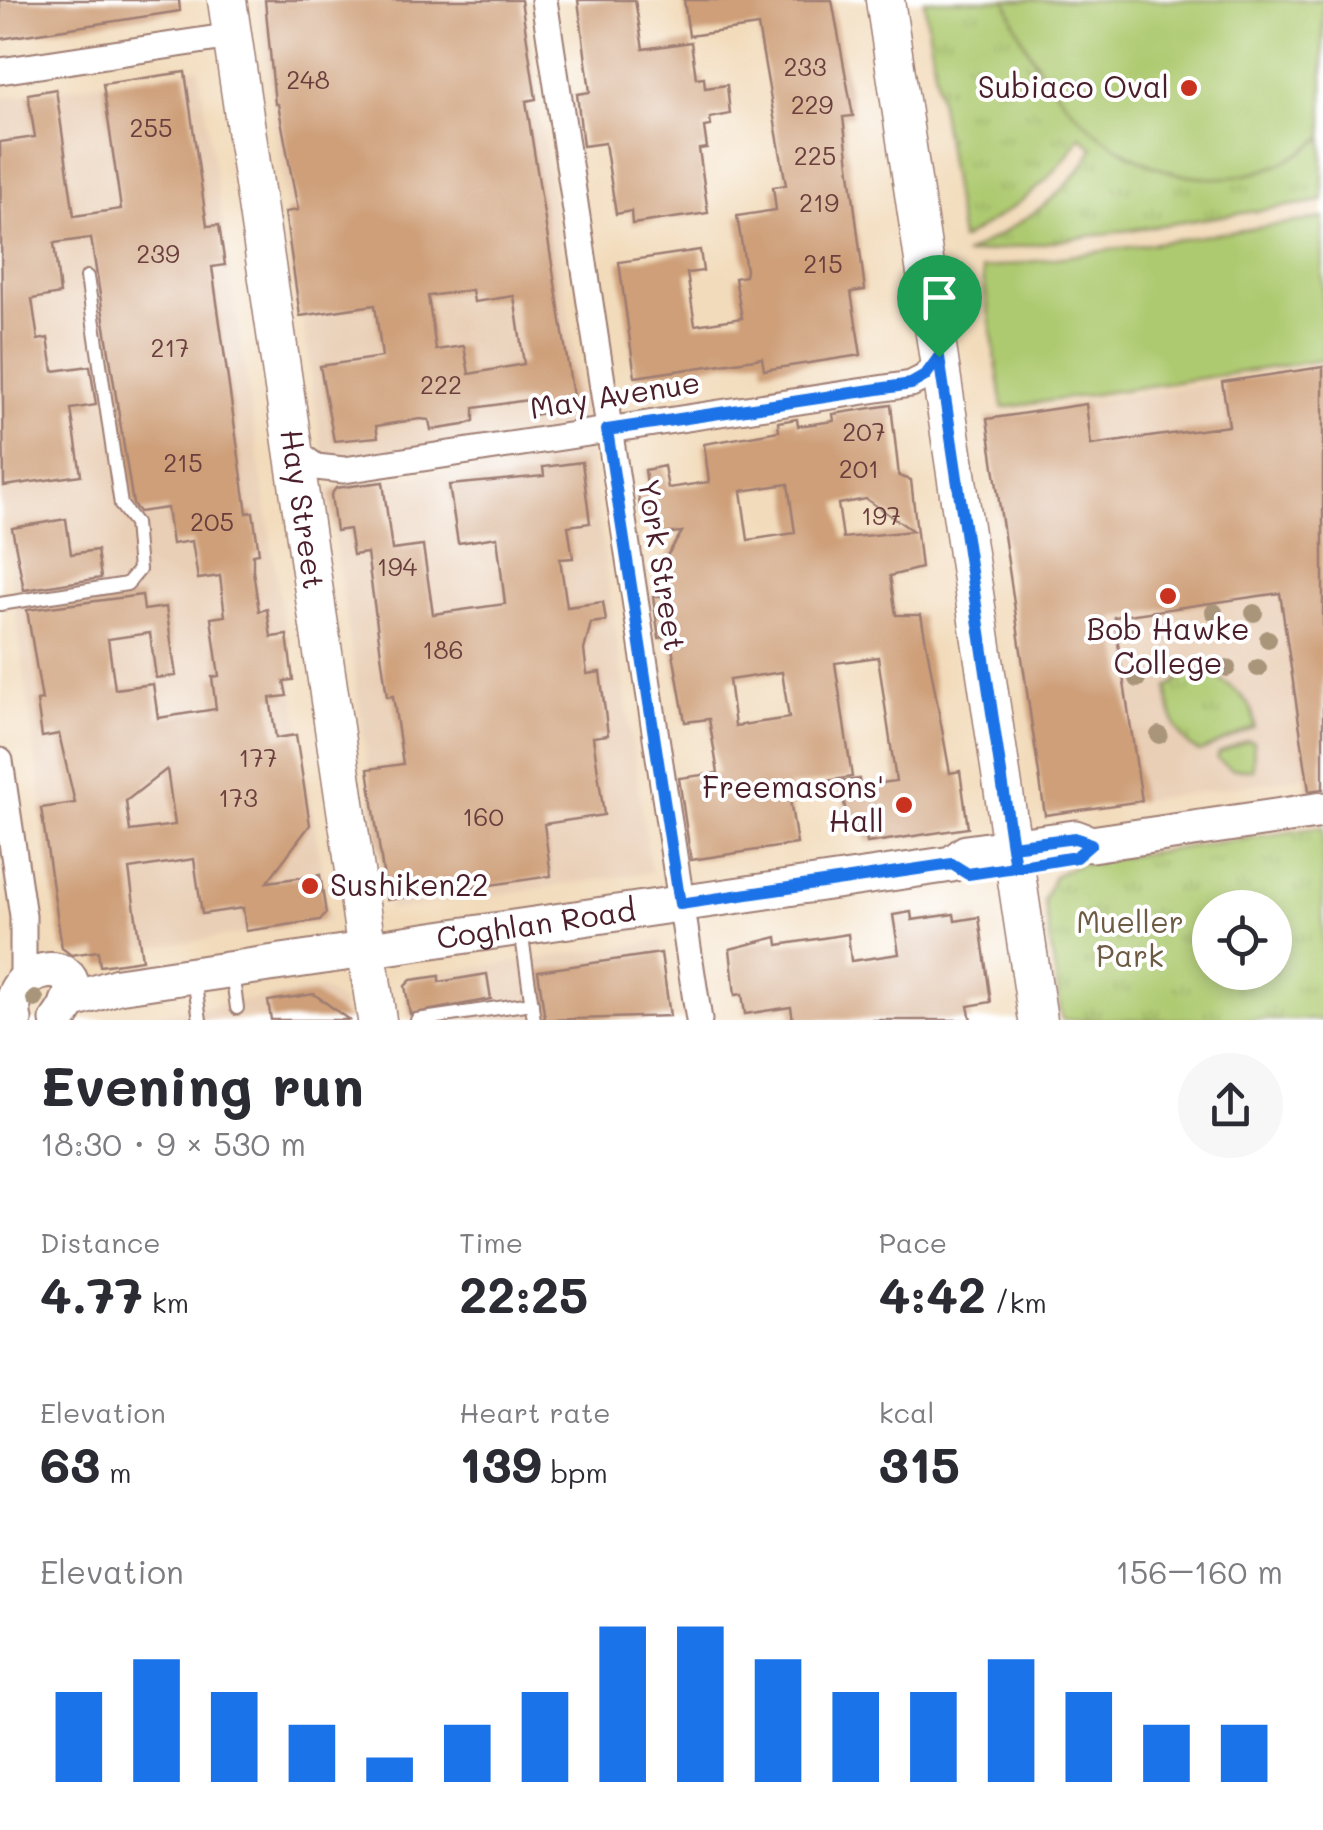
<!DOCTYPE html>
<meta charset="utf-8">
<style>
body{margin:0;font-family:Mali,sans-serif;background:#f7f7f7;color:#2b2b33;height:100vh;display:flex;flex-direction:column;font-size:38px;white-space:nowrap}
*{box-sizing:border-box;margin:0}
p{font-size:32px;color:#7c7c81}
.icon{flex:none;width:55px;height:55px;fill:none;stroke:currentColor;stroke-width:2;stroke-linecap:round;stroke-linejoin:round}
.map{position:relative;height:1020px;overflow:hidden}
.panel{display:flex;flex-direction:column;background:#fff;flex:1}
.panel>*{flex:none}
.buttons{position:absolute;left:1192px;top:890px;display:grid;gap:20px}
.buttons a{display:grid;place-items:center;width:100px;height:100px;border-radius:50%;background:#fff;box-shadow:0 5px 15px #0003;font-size:50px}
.pin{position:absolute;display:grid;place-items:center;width:85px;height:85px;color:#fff;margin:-102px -42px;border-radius:50% 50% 50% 0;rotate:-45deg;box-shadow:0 0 10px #0007}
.pin .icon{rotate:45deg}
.round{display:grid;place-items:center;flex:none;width:105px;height:105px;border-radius:52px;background:#f7f7f7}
.head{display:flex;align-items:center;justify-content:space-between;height:170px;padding:0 40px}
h1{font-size:55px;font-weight:700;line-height:75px}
.stats{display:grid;grid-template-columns:repeat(3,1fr);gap:15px;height:170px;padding:10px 40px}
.stats div{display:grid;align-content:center}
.stats b{font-size:50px;font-weight:700}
.stats small{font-size:28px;font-weight:400}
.stats p{font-size:28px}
.chart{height:280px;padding:20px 40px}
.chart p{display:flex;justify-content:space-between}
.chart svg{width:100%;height:180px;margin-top:10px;stroke:#1a73e8;stroke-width:6}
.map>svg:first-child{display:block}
</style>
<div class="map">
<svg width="1323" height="1020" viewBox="0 0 1323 1020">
<defs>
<pattern id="grass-tufts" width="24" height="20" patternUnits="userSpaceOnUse" patternTransform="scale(2.5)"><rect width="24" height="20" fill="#aeca71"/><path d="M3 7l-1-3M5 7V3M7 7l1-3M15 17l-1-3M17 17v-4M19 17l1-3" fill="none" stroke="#97ad62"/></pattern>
</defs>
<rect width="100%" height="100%" fill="#fff"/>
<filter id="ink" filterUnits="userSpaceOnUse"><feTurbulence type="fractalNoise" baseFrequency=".01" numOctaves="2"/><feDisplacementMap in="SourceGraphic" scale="20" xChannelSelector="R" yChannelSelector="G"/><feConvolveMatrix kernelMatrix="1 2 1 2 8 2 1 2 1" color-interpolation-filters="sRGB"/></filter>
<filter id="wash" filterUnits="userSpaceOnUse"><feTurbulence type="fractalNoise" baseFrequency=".0048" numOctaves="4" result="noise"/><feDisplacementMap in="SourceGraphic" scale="40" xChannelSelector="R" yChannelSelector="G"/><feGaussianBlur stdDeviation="2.25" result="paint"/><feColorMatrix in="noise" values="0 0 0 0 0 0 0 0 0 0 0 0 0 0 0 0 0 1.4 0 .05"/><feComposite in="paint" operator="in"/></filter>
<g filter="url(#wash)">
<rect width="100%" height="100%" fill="#f2dbbb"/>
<g fill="#e9cfb6">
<path d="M257,0H523L585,426L324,463Z"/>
<path d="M199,68L329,921L79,958L63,948L0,503V98Z"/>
<path d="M1323,366V774L1046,814L985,417Z"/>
<path d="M589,451L651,872L389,910L327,488Z"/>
<path d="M661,941L673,1020H410L404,978Z"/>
<path d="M321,989L341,1003L344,1020H123Z"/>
</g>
<g fill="url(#grass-tufts)" stroke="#7c744e" stroke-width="2.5" fill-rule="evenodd">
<path d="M924,0H1323V201L964,255C1013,227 1067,199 1093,148L1080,136C1053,185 1007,212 961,240Z"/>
<path d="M1189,667C1214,671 1257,698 1254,727L1200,752C1177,743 1168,710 1168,687L1179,680L1176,670Z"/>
<path d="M1248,740L1254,742L1253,769H1232L1217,759L1219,753Z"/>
<path d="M1323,827V1020H1062L1044,900L1054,876L1081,863ZM1210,908H1275V972H1210Z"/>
</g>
<g fill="#aeca71" stroke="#7c744e" stroke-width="2.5">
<path d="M1006,0H1323V137C1195,240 1051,132 1006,0Z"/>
<path d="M1323,218V360L1003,408L982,269Z"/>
</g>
<g id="blocks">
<g fill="#ce9f78" fill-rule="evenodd">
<path d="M0,0H179L180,11L0,39Z"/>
<path d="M265,0H521L536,99L526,101L575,409L531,415L528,400L474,408V421L464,425L431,430L429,420L420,419L376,426L378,437L334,441L320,366L382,357L375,305L300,316L285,212L298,210L278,104H275ZM472,290L474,302L514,296L524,364L469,374L464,346L436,350L428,296Z"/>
<path d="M578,0H635L643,49L691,42L696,78L704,77L705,88L727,85L730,114L710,118L711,126L704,127L707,148L699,149L708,213L632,224L631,211L616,214L605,143L583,146L577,94L590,92Z"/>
<path d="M684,0H832L853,116L843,117L865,290L851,292L861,355L764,370L762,358L635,377L619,262L700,250L703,271L687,273L695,325L742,318L735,278L745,276L746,270L737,216L776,210L773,187L786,185L758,26L689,36Z"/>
<path d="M185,72L207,226L219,225L225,265L212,267L247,513L253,512L259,553L253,554V571L259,611L267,609L271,637L287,635L293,680L284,681L287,696L270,698L276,738L296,735L310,825L267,882L320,875L326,913L320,920L246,931L243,908L202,914L194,859L129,869L142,960L100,966L98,951L71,955L62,948L41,808L75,803L59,734L42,737L37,701L42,700L27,610L142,595L144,610L166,607L176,676L156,678L150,633L108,639L115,689L153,684L158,718L216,709L212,677L219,676L211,618L225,616L220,576L198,579L192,541L172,544L167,508L139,512L133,504L91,238L54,243L60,294L32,299L38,340L48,338L53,371L90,366L96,405L71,409L81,475L4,486L0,142L35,137L28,94L56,89L74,216L121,209L103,84ZM167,769L175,825L130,831L126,801Z"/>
<path d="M1323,367V789L1309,791L1280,593L1114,617L1142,801L1045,815L987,419L1086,404L1091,445L1229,426L1222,382Z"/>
<path d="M891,405L899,476L911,480L921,568L890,576L896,615H921L950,773L960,771L968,828L867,843L864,825L848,827L841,782L859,779L860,786L896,781L878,657L835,663L852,777L788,787L797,844L691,860L679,778L718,773L709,719L685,722L670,636L659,638L653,597L662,596L658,570L682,532L661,534L657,510L641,512L638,494L648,492L645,470L664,466L668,488L709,482L704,444L779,431L778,422L797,419L798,426L834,421L833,414ZM788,484L795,533L748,540L741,491ZM866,499L913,531L843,538L838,504ZM782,672L789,718L735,726L729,680Z"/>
<path d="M582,462L590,523L568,526L573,558L560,559L567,607L603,602L606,621L591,623L584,650L587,674L600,672L608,735L593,737L604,815L544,824L551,876L387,900L368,769L403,764L393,696L387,697L367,553L353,555L349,529L336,531L331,495L336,488L383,482L392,550L423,546L433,614L505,604L497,537L458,543L449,485L544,476L543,467Z"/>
<path d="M66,519L71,554L97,550L101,578L24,590L12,528Z"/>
<path d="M911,912L912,920L954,914L955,921L979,917L991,1002L968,1006L971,1020H793L791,1007L745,1014L742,994L735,995L730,949L777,937L778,945L848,934L851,961L899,954L893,915Z"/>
<path d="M661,953L670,1016L545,1020L538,971Z"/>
<path d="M487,974L491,999L410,1014L405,986L411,980L439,976V982Z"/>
<path d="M314,994L349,1020H271L268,1001Z"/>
</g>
</g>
</g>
<g filter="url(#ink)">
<use href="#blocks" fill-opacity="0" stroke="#9e7d73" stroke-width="2.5"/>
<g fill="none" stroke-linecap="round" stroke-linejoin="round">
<g stroke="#9e7d73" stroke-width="16">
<g id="lane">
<path d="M0,604L127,584L139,570L135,523L121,505L87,277"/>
<path d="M521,930L534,1020"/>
<path d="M232,972L237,1008"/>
<path d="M194,978L200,1020"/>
<path d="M417,1020L532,1003"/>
</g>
</g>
<g stroke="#9e7d73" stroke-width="29">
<g id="street">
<path d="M544,0L699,1020"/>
<path d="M0,71L232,36"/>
<path d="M294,451L316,467L344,470L911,384L925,377L939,357"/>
<path d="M0,761L23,916V970"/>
</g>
</g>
<g stroke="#9e7d73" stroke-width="39">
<g id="secondary">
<path id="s1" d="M68,1002L118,986L952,864L966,853L1075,838L1091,844L1323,810"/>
<path d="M14,1020C0,956 109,952 58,1020"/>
</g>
</g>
<g stroke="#9e7d73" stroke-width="41">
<g id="primary">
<path id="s2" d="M227,0L377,1020"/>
<path d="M885,0L1038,1020"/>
</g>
</g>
<use href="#lane" stroke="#fff" stroke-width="12"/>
<use href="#street" stroke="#fff" stroke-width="25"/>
<use href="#secondary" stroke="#fff" stroke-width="35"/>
<use href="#primary" stroke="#fff" stroke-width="38"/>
</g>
<g fill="#a9957a">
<circle cx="1214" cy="612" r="9"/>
<circle cx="1254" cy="613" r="9"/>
<circle cx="1130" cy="632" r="9"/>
<circle cx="1222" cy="632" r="9"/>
<circle cx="1268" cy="639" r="9"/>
<circle cx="1227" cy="668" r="9"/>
<circle cx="1258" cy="668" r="9"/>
<circle cx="1162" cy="672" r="9"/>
<circle cx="1137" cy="679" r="9"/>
<circle cx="1159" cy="735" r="9"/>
<circle cx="35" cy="999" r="9"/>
</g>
</g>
<g fill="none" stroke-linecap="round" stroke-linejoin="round" filter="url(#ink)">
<g stroke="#fff" stroke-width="20">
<path id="route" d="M939,357L925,376L911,384L607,430L680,904L952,864L968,874L1015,867L1012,846L1075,838L1091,844L1076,857L1015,867L939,357"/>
</g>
<use href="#route" stroke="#1a73e8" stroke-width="12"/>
</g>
<g fill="#c8321e" stroke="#fff" stroke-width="4">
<circle cx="1189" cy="88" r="10"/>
<circle cx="1168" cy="596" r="10"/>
<circle cx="904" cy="805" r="10"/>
<circle cx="310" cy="886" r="10"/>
</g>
<g text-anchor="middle" stroke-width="8" stroke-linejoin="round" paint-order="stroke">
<g font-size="25" fill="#6b3f3e">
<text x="805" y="76">233</text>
<text x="308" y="89">248</text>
<text x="812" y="114">229</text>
<text x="151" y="137">255</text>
<text x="815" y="165">225</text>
<text x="819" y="212">219</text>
<text x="158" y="263">239</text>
<text x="823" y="273">215</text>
<text x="170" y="357">217</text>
<text x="441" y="394">222</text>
<text x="864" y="441">207</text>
<text x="183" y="472">215</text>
<text x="859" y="478">201</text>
<text x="881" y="525">197</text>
<text x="212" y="531">205</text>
<text x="397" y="576">194</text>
<text x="443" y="659">186</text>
<text x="258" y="767">177</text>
<text x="238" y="807">173</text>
<text x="483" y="826">160</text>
</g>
<g font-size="30" fill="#4a1f2b" stroke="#fff" text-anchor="end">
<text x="1169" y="98">Subiaco Oval</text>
<text x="1168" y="640" text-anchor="middle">Bob Hawke<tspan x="1168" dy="34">College</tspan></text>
<text x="884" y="798">Freemasons'<tspan x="884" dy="34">Hall</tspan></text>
<text x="330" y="896" text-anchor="start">Sushiken22</text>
</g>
<g font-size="30" fill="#4a1f2b" stroke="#fff">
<text transform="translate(615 396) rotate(-9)" y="10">May Avenue</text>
<text dy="10" stroke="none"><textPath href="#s2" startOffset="515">Hay Street</textPath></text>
<text transform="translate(661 565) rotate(81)" y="10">York Street</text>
<text dy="10" stroke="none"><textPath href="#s1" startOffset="475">Coghlan Road</textPath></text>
</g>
<g font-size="30" fill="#6d5b44" stroke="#fff">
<text x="1130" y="933">Mueller<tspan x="1130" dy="34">Park</tspan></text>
</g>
</g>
</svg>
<div class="buttons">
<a><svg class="icon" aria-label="locate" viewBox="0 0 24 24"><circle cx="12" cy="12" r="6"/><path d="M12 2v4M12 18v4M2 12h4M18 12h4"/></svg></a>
</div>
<div class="pin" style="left:939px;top:357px;background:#1e9e55"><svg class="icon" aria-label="arrive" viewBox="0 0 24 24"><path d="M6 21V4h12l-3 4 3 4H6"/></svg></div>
</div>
<section class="panel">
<div class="head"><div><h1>Evening run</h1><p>18:30 · 9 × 530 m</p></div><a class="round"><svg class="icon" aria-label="share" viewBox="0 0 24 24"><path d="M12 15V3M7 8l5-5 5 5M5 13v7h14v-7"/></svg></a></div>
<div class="stats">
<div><p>Distance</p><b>4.77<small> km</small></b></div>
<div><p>Time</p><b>22:25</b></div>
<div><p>Pace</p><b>4:42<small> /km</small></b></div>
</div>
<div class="stats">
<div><p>Elevation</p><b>63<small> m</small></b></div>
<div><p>Heart rate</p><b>139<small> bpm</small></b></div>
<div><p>kcal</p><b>315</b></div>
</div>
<div class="chart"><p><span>Elevation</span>156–160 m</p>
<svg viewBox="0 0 160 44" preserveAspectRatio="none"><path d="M5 44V22M15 44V14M25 44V22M35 44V30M45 44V38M55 44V30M65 44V22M75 44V6M85 44V6M95 44V14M105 44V22M115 44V22M125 44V14M135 44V22M145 44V30M155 44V30"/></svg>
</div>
</section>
